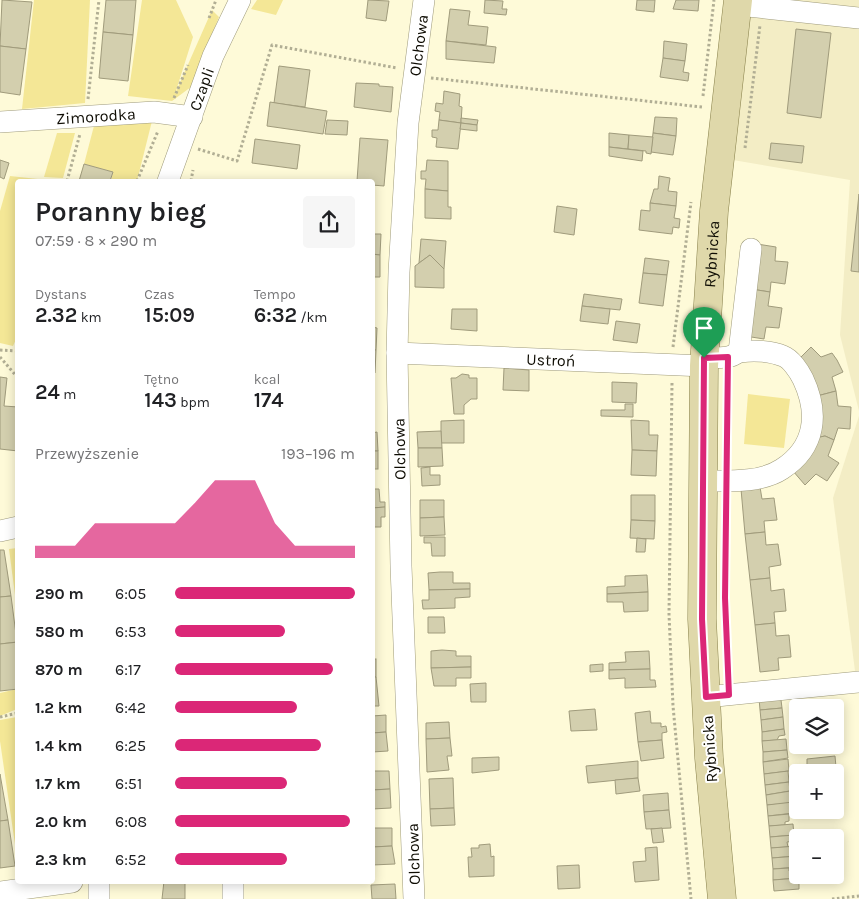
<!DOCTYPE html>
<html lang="pl">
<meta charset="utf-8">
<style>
body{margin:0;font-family:Karla,sans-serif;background:#f6f6f6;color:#202124;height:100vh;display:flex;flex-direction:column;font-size:19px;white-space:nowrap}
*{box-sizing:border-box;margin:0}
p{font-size:16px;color:#757577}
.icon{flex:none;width:28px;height:28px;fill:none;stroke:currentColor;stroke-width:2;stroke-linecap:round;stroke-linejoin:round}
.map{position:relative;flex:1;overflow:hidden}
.sheet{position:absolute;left:15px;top:179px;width:360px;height:705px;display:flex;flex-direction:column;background:#fff;border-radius:5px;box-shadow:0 2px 12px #0003}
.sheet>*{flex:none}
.controls{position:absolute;left:789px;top:699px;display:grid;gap:10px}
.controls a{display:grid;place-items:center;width:55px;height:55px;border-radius:5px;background:#fff;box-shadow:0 2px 12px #0003;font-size:25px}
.pin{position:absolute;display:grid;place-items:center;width:42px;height:42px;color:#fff;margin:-51px -21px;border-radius:50% 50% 50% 0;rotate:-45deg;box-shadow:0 0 5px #0007}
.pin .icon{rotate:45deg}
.round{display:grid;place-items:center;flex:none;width:52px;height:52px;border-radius:5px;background:#f6f6f6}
.headline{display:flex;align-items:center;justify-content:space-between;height:85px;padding:0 20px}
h1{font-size:28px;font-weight:600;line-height:38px}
.metrics{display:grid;grid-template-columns:repeat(3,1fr);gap:8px;height:85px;padding:5px 20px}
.metrics div{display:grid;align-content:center}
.metrics b{font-size:21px;font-weight:600}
.metrics small{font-size:14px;font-weight:400}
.metrics p{font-size:14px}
.chart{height:140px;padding:10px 20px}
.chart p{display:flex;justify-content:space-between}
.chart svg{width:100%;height:90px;margin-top:5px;fill:#db2777;opacity:.7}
ul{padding:0 20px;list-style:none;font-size:16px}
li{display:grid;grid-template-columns:80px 60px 1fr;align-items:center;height:38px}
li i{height:12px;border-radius:6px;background:#db2777}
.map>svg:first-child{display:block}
</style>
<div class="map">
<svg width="859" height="899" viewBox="0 0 859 899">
<rect width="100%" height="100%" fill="#fefad8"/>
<g fill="#f3edc5">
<path d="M738,0H859V411L840,335L850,180L721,158Z"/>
<path d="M859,416V671H855L833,498Z"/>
</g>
<g fill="#f4e796">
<path d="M34,0H90L85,103L22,109Z"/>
<path d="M142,0H176L193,37L175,94L212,10L219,17L191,87L172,101L128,96Z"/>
<path d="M257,0H283L276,15L251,9Z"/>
<path d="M152,121L137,181H111L113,172L84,164L95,122Z"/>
<path d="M57,133H75L63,178L44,177Z"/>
<path d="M10,176L56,181H18V335L13,346L0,343V211Z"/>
<path d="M748,394L790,399L784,448L744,444Z"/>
<path d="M17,548H18L17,610L9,549Z"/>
<path d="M17,689V709L0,716V693Z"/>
<path d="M17,717H18L17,858L0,741V720Z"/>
</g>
<g fill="#d3cfae" stroke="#a09b7c">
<path d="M2,0L32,2L26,49L0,46Z"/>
<path d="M106,0H136L133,35L103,32Z"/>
<path d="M368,0L389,1L386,21L366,18Z"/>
<path d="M485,0L503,1L502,9H507L506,15L484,13Z"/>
<path d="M637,0H655L654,12L636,10Z"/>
<path d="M676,0H699L698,11L673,9Z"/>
<path d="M450,9L470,11L468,25L488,27L486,45L446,41Z"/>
<path d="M796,29L831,33L821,118L787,113Z"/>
<path d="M103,32L133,35L128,81L99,78Z"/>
<path d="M446,41L496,47L494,63L446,59Z"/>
<path d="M664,41L687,44L685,61L663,58Z"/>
<path d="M0,46L26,49L20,95L0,92Z"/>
<path d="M663,58L685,61L683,72L689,73L688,81L660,77Z"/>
<path d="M279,66L310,70L305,107L274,103Z"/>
<path d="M356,83L379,84V86L393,87L391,112L354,107Z"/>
<path d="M444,91L460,94L459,106L462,107L461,123L439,120L440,112L435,111L436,103L443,104Z"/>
<path d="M270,102L327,111L323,134L267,126Z"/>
<path d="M655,117L677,118L676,136L653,133Z"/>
<path d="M461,118L478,120L477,125L461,123Z"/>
<path d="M327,120L348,121L347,135L325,134Z"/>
<path d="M439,120L461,123L458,149L436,147L437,138L432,137V130H438Z"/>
<path d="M461,123L477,125V131L460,129Z"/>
<path d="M609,133L629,135L628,149L609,147Z"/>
<path d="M653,133L676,136L673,155L651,152Z"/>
<path d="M629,135L653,137L651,154L646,153V151L628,149Z"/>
<path d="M360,138L388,140L384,186L372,185V181H357Z"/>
<path d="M255,139L300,145L297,169L252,163Z"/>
<path d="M771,143L804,146L802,163L769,159Z"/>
<path d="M609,147L643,151L642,161L609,156Z"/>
<path d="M0,160L9,163L4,179L0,177Z"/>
<path d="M427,160L448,161V191L425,189L426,179H421V171H426Z"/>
<path d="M84,164L113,172L110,181H79Z"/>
<path d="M659,176L670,178L668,191L677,192L676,206L650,203L654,189H658Z"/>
<path d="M425,189L448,191V207H451V219L425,218Z"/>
<path d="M859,194V272L851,271Z"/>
<path d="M650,203L676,206L674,218L680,219L679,228L673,227L672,234L639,230L641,210L650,211Z"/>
<path d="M557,206L577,209L574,235L554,232Z"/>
<path d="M372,234H381L380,255L372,254Z"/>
<path d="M421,239L446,241L444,269L430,255L419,263Z"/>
<path d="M757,244L776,247L775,261L788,262L785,284L771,282L770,292L751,289Z"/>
<path d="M372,254L380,255V277H372Z"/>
<path d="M430,255L444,269V288L415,287V266Z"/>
<path d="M645,258L669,261L667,275L643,273Z"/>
<path d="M643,273L667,275L663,306L639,303Z"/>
<path d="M751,289L770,292L768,306L782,308L779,328L766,327L764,339L745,336Z"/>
<path d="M584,294L622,299L620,310L582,306Z"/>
<path d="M582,306L610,309L608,324L580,321Z"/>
<path d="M452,309H477V331L451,329Z"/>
<path d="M616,321L640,324L637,343L613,340Z"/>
<path d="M372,327L377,328L376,350H372Z"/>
<path d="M811,347L821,357L832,353L837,360L843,372L832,377L836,391L817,396L797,361Z"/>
<path d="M372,350H376L375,373L372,372Z"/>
<path d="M504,368L529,370V391L503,390Z"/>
<path d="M462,374L469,375V378H477V399H471L464,405V414H454L451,378H456Z"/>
<path d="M0,377L7,378L4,406L18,407V451L0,449Z"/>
<path d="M612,382L637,383L636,403L612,402Z"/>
<path d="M836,391L838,406L851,407L850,429L838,428L834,440L825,436L815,438L817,396Z"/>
<path d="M625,404H633V417L601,416V410H625Z"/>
<path d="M464,420V443H441V421Z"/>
<path d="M631,420L649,421V435H658L657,451L632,450Z"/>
<path d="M441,431L442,448H418L417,432Z"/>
<path d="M377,432L378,451H372V433Z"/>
<path d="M825,436L834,440L828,456L839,463L827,481L816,474L805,485L793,471L815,438Z"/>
<path d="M418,448H442L443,466L418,467Z"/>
<path d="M632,450L657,451L656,476L631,475Z"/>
<rect x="372" y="451" width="6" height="18"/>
<path d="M430,467V475H440V485L422,486L421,468Z"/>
<path d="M760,487L762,499L774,498L777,520L764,521L765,532L745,534L741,489Z"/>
<path d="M372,489H379L380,502H385V507L372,508Z"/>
<path d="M631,495H655V521L631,520Z"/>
<path d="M420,500H444V517L420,518Z"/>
<path d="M385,507V517H381V527H372V508Z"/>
<path d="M444,517L445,535L420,536V518Z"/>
<path d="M631,520L655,521L654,539L630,538Z"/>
<path d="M765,532L766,545L778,544L781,565L769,567L770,578L750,580L745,534Z"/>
<path d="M424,537H445V556H432L431,543H424Z"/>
<path d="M637,538L646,539L645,552H636Z"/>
<path d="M0,550H4L11,596L0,597Z"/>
<path d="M440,572H453V583H470V589L429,590L428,573Z"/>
<path d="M647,575L648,592L607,594V587L625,586V576Z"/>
<path d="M770,578L771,591L784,589L786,611L774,612L775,623L755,625L750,580Z"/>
<path d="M470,589V597L455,598V608L423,609L422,600H429V590Z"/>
<path d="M648,592V611L624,612L623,602H607V594Z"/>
<path d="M11,596L17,642L0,644V597Z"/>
<path d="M428,617H444L445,633H428Z"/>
<path d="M775,623L776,636L789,635L791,657L778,658L779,670L760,672L755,625Z"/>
<path d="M18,642V689L0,691V644Z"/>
<path d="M442,650L456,651V656H471V667L431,668V651Z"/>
<path d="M649,651L650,669L609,670V663L626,662L625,652Z"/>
<rect x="372" y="659" width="4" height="18"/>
<path d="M603,664V671L590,672V665Z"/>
<path d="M471,667V678H456V686H434L431,668Z"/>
<path d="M650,669V680H655L656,687L625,688V678L609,679V670Z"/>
<path d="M372,677H376L379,706H372Z"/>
<path d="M486,683V702H471L470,684Z"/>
<path d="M759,698L781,700L782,708L760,710Z"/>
<path d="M782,708L783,717L761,720L760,710Z"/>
<path d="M595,709L597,730L571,731L569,711Z"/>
<path d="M650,711L651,723H661V727L666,726L667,732L662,733V740L638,742L635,713Z"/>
<path d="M386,715V732L372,733V716Z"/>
<path d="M783,717L784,729L762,732L761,720Z"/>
<path d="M449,722L450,738L426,739V723Z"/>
<path d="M784,729L785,735L779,736L777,740L762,741V732Z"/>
<path d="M386,732L388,751L372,752V733Z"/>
<path d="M450,738L452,756H447L449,770L427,772L426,739Z"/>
<path d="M786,739L787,750L763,752L762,741Z"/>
<path d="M662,740L664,758L641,761L638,742Z"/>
<path d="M787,750L788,758L763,762V752Z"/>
<path d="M835,756L836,767L807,769V759Z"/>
<path d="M499,757V770L472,773V758Z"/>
<path d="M788,759L789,771L764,774L763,762Z"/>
<path d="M638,761V778L588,783L586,766Z"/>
<path d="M827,768V772H807V769Z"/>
<path d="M372,771H389L390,789L372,790Z"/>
<path d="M788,771L789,782L765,785L764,774Z"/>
<path d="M0,774L8,820L0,821Z"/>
<path d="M453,778L454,808L430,809L429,779Z"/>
<path d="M638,778L640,791L616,794L615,780Z"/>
<path d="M789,782L790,791L766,795L765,785Z"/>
<path d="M390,789L391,808L372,809V790Z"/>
<path d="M790,791L792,803L767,805L766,795Z"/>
<path d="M668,793L669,810L644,812L643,795Z"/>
<path d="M793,802L794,813L768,816L767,805Z"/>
<path d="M454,808L455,825L431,826L430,809Z"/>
<path d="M669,810L671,828L646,829L644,812Z"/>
<path d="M789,814V821L785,822V825L769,826L768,816Z"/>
<path d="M8,820L15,866L0,868V821Z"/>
<path d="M793,824L794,835L770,837L769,826Z"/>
<path d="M372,828H392V846L372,847Z"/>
<path d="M662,828L664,842L653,843L651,829Z"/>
<path d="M794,835L795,841L787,842L788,847L771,848L770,837Z"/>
<path d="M490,844L491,857L494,856V876L469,877L468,857H472L471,848H479V845Z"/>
<path d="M392,846L395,864L372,865V847Z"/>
<path d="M796,846L797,856L772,858L771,848Z"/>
<path d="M657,847L659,880L635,882L633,862L646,861L645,848Z"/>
<path d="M797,856L798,867L773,869L772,858Z"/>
<path d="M579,865L580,888L558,889L557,866Z"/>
<path d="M789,868V871L797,870V878L773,880V869Z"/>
<path d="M799,878V889L774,891L773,880Z"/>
<path d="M164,881H212H185V899H162Z"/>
<path d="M395,884L396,899H372L371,885Z"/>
</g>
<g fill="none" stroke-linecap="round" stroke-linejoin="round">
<g stroke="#9f9b7c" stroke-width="22">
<g id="minor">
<path d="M738,5L859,18"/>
<path id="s1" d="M0,122L154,112L192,117"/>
<path id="s2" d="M168,181L213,56L240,0"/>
<path d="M739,352L751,249"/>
<path id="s3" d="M397,353L704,366"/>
<path d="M703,481C728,481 761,483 782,469C816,447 819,413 803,379C799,371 791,359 783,356C772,351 753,350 741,352C737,352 735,355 731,356C723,359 712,357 704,358"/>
<path d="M0,531L18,527"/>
<path d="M706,697L859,682"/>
<path d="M233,881V899"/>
<path d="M0,892L72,882"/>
<path d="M99,899V881"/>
<path id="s4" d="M414,899L401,566L397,353L399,272L408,123L424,0"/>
</g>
</g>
<g stroke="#88804b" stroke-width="29">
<g id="major">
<path id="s5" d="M722,899L709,758L702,619L704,366L714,211L738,0"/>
</g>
</g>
<g stroke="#b1ae94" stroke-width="3" stroke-dasharray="2.5 2.5" stroke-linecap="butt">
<path d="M209,18L216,0"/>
<path d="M431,78L702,107"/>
<path d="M703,96L714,0"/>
<path d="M174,98L188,65"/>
<path d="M88,99L99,0"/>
<path d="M745,148L760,25"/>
<path d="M198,149L237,161L272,45L397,68"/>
<path d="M67,181L80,134"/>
<path d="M137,181L158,131"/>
<path d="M191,181L193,170"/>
<path d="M673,347L691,202"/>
<path d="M0,350L18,351"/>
<path d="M0,357L18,378"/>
<path d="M728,375V464"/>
<path d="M672,383L669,614L673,706L691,899"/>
<path d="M726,547L728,498"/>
<path d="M726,613L727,634"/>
<path d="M0,717L18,713"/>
<path d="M832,899L859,896"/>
</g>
<use href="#minor" stroke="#fff" stroke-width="21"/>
<use href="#major" stroke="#dfd8aa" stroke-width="28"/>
</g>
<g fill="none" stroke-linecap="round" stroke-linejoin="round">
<g stroke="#fff" stroke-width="10">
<path id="route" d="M728,357L725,598L729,695L706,697L702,619L704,358Z"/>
</g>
<use href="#route" stroke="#db2777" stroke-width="6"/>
</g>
<g text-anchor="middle" stroke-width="4" stroke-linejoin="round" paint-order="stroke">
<g font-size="16" fill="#0e0c03" stroke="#fff">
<text dy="6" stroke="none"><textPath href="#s4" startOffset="855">Olchowa</textPath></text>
<text dy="6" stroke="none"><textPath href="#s2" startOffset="98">Czapli</textPath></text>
<text dy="6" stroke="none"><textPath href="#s1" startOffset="96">Zimorodka</textPath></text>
<text dy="6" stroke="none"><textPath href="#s5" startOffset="646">Rybnicka</textPath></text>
<text dy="6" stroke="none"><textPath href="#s3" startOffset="154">Ustroń</textPath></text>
<text transform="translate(399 449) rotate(-91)" y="6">Olchowa</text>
<text transform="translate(709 749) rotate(-94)" y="6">Rybnicka</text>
<text transform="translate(413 854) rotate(-92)" y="6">Olchowa</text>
</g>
</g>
</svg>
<div class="controls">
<a><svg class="icon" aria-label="layers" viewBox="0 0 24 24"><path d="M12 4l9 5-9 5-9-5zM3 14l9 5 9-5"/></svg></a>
<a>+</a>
<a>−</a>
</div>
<div class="pin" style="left:704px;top:358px;background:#1e9e55"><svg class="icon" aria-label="arrive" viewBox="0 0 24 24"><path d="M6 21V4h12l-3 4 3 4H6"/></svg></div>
<section class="sheet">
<div class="headline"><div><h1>Poranny bieg</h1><p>07:59 · 8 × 290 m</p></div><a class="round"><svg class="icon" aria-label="share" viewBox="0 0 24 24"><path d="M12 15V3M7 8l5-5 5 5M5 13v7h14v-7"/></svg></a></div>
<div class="metrics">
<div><p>Dystans</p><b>2.32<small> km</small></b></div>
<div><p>Czas</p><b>15:09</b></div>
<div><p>Tempo</p><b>6:32<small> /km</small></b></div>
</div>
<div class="metrics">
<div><b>24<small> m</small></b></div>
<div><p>Tętno</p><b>143<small> bpm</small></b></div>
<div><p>kcal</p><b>174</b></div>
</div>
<div class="chart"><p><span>Przewyższenie</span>193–196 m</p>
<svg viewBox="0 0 160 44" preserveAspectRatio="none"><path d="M0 44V38L10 38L20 38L30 27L40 27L50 27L60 27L70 27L80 17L90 6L100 6L110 6L120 27L130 38L140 38L150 38L160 38V44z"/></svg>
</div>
<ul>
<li><b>290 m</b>6:05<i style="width:100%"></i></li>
<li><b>580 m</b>6:53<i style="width:61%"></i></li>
<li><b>870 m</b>6:17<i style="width:88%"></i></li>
<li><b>1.2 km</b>6:42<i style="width:68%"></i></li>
<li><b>1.4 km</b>6:25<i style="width:81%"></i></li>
<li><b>1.7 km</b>6:51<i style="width:62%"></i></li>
<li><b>2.0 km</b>6:08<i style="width:97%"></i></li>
<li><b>2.3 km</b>6:52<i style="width:62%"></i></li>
</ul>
</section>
</div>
